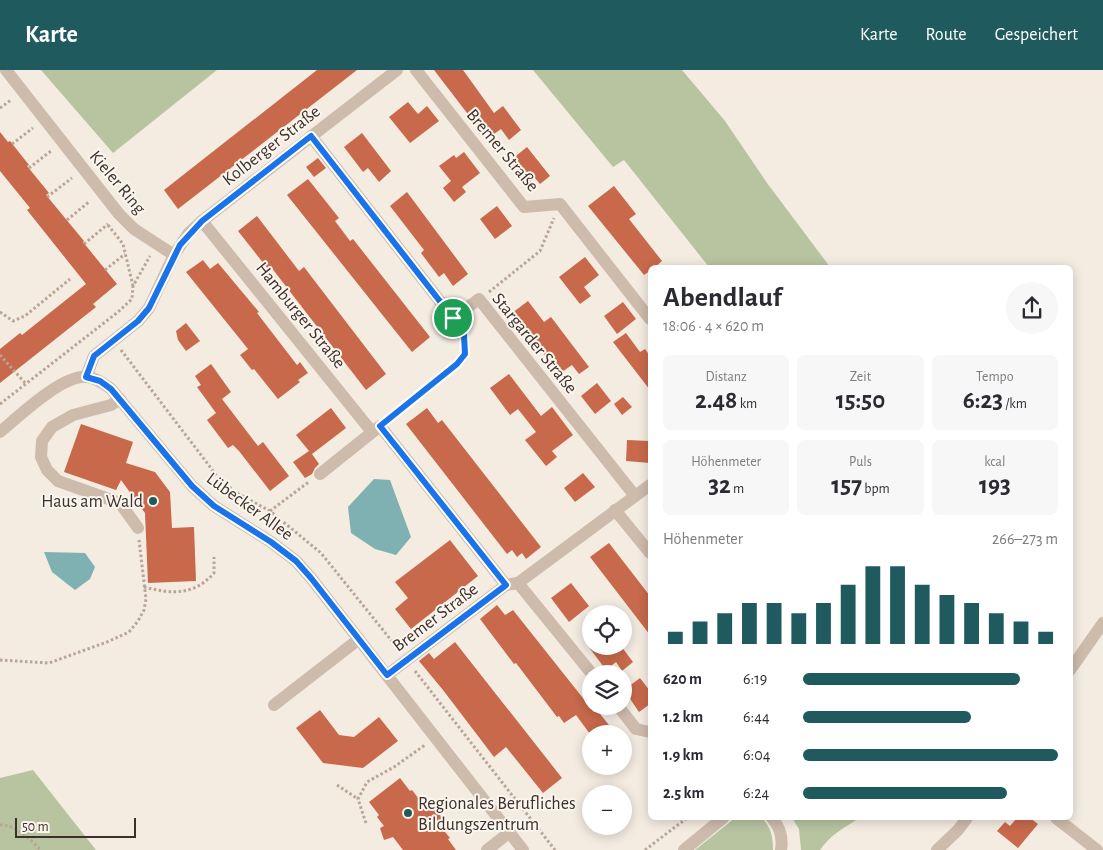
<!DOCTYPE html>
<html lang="de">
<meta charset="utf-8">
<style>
body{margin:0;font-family:"Alegreya Sans",sans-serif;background:#f7f7f7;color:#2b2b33;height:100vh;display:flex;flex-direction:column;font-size:19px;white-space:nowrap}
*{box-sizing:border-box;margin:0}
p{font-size:16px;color:#7c7c81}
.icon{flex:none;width:28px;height:28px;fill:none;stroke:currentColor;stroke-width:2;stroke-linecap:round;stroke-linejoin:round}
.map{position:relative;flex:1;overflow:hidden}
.drawer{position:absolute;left:648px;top:195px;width:425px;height:555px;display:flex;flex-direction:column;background:#fff;border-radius:8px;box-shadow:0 2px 12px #0003}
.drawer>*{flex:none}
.buttons{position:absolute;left:582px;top:535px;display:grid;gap:10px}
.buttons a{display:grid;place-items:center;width:50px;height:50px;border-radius:50%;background:#fff;box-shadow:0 2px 12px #0003;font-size:25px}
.scale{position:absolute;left:15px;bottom:12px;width:121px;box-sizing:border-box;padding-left:5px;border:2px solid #3b302b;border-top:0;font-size:14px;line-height:18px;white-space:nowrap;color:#3b302b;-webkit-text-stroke:4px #fbf5ee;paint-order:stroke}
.pin{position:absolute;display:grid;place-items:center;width:42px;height:42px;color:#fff;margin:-21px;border:2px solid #fff;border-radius:50%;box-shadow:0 1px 5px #0007}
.round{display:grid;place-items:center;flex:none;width:52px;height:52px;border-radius:26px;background:#f7f7f7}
.headline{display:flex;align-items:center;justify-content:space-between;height:85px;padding:0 15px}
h1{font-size:28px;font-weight:700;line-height:38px}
.metrics{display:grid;grid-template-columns:repeat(3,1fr);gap:8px;height:85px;padding:5px 15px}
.metrics div{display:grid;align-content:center;border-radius:8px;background:#f7f7f7;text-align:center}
.metrics b{font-size:25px;font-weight:700}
.metrics small{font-size:14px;font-weight:400}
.metrics p{font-size:14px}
.chart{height:140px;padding:10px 15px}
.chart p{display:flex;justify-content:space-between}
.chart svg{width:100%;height:90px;margin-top:5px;stroke:#1f5a5e;stroke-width:6}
ul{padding:0 15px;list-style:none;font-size:16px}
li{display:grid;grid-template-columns:80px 60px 1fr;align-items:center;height:38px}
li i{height:12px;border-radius:6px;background:#1f5a5e}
header{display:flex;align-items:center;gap:30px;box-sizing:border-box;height:70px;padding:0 25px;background:#1f5a5e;color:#fff}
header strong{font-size:24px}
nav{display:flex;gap:28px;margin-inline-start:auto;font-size:18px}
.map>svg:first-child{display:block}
</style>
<header>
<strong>Karte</strong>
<nav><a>Karte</a><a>Route</a><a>Gespeichert</a></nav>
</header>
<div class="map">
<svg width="1103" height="780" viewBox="0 0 1103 780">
<rect width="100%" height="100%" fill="#f4ebe1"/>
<g fill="#b8c4a0">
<path d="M41,0H217L113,83Z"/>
<path d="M533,0H682L725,51L767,113L830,197H709L624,90L613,97Z"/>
<path d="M33,700L96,780H0V708Z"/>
<path d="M735,748H762C771,757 773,767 773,780H695Z"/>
<path d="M792,748H860C846,756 829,766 820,780H801L799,759Z"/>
</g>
<g fill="#7fb0b2">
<path d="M374,409L390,410L411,467L396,485L375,479L351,463L348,437Z"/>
<path d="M44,482L85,483L95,497L90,509L75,520L52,502Z"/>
</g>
<g fill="#c8694b">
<path d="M317,0H357L178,139L164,120Z"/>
<path d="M434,0H463L494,43L503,36L521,60L509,70L501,59L487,69Z"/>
<path d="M408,32L418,44L427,36L439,51L410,73L389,47Z"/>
<path d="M0,62L8,72L10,71L29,95L27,96L49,123L46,125L84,171L83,172L117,214L93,234L96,237L0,313V279L20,263L22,265L86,214L27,140L30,138L0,101Z"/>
<path d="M362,63L391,101L379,112L368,98L363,102L344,77Z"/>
<path d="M527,77L550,106L540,114L535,108L525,116L507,93Z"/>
<path d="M464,82L480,103L462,117L466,122L454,132L443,118L451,111L439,96L454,85L456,88Z"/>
<path d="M318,88L326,98L314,107L306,97Z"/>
<path d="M308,109L339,148L335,151L350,171L353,169L430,267L412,282L287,125Z"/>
<path d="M614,116L636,144L629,149L662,191L654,198H650V201L644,205L588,136Z"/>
<path d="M407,122L468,204L453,216L444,203L439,207L421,183L424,180L390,136Z"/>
<path d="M497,136L512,156L495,169L480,149Z"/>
<path d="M257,146L299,201L304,197L386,304L366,320L271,197L268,199L238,161Z"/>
<path d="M585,187L599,205L584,217L591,226L580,234L559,207Z"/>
<path d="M203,190L210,199L218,193L259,242L257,243L297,295L300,292L308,303L298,310L300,312L278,329L254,299L252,300L240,285L248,279L186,202Z"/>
<path d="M528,231L544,252L551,247L589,297L579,304L572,295L559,304L512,243Z"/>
<path d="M623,232L636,249L617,264L604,246Z"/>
<path d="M186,253L200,271L186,281L178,270L176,261Z"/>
<path d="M626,263L640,282L645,279L650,286V320L613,272Z"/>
<path d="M211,294L231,322L222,329L258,376L263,372L289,406L270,421L239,381L233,375L228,378L207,350L216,343L197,317L201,315L195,306Z"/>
<path d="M509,304L541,346L552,337L573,365L552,381L557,387L546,396L525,370L536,362L518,339L510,345L490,318Z"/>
<path d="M597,313L611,331L595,344L581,326Z"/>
<path d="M623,327L632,337L622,345L614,334Z"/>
<path d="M331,338L346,358L312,384L319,394L315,398L312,404L305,408L293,392L309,381L296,365Z"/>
<path d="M427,338L438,353L442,350L541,477L526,489L522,483L517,487L512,480L507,484L406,354Z"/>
<path d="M81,354L133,372L126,393L155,402L170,422L172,458L194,457L196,511L148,513L145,443L121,410L116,420L64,402Z"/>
<path d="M627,370L650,371V393L626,391Z"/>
<path d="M583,403L595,417L575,432L564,418Z"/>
<path d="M450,470L478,506L411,559L395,539L408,528L395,512Z"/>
<path d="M609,473L650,526V565L590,487Z"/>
<path d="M571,513L589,536L569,552L551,528Z"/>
<path d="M497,535L505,545L513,540L594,642L597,640L616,664H590L576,645L564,653L559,646L557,647L516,593L514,594L480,549Z"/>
<path d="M455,572L562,708L543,723L506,677L494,687L443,620L419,591L429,583L434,589Z"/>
<path d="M588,576H621L633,592L622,601L616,592L606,600Z"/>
<path d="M640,608L650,621V634L639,642L624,620Z"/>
<path d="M320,640L339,665L354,667L379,647L398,671L363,698L323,693L296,658Z"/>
<path d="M400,708L410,721L412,720L426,738L436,734L442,750L437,752L450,768L448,769L456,780H403L393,767L384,770L380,758L384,756L377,747L379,745L369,732Z"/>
<path d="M1017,748H1030L1038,754L1018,778L997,761L1005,752L1010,756Z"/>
</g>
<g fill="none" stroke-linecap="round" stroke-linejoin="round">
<g stroke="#b9a596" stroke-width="3" stroke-dasharray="2.5 2.5" stroke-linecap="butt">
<path d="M0,38L11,30"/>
<path d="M12,74L33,58"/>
<path d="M29,98L51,81"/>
<path d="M47,127L72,108"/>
<path d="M67,150L90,131"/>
<path d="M108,155L123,174L133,216"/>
<path d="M84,174L108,154"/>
<path d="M105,200L125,184"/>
<path d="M489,222L540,181L554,148"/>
<path d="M0,242L13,251L25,246L70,209"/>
<path d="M121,280L217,406L235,422L270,441L321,483L399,580"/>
<path d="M0,285L26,314"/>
<path d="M0,334L118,242L132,229L133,216L150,186"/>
<path d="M391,347L457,294L465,284V265L461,259"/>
<path d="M270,441L310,411"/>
<path d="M144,517C171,524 194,526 214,503V487"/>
<path d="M0,590L49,593L107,572L129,562L138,551L144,540L146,529L139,470"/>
<path d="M415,601L555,780"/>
<path d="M337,715L358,729"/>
<path d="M366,753L358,729L367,712L394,697L425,675"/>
<path d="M0,755C16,754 30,770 41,780"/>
<path d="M645,780L687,748"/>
</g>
<g stroke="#cdbbac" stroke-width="12">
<path d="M6,0L119,144L134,159L174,185L149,238L138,251L94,286L86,307"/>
<path d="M416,0L524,137L560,134L650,249"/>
<path d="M311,66L453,248L479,229L635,426"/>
<path d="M202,151L372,362"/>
<path d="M174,185L188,164L202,151L397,0"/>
<path d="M120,329L111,335L73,345L52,357L42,371L41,387L47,400L58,411L120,433L138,458"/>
<path d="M0,362C19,346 63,304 87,307C97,308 104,314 111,319L192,416L214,436L271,472L296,491L311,508L523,780"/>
<path d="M320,404L380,356L506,515"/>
<path d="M615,440L650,483"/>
<path d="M518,513L592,604"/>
<path d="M1070,600L1103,553"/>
<path d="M387,605L506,515L518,513L650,415"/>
<path d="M274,635L359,569"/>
<path d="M618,636L636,659L650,662"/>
<path d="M772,748C780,757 783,768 781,780"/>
<path d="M1056,748L1097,780"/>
<path d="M487,780L510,762"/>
<path d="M684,780L723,748"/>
<path d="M937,780L958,760L967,748"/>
</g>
</g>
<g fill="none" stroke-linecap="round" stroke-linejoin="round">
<g stroke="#fff" stroke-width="10">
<path id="route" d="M311,66L453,248L464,265L465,284L457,294L380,356L506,515L387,605L311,508L296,491L271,472L214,436L192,416L111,319L100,311L86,307L94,286L138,251L149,238L180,175L202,151Z"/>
</g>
<use href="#route" stroke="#1a73e8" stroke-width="6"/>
</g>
<g fill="#1f5a5e" stroke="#fbf5ee" stroke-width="2">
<circle cx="153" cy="431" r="5"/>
<circle cx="408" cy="743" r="5"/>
</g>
<g text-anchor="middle" stroke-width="4" stroke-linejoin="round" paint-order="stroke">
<g font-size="18" fill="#3b302b" stroke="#fbf5ee">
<text transform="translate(271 75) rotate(-38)" y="6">Kolberger Straße</text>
<text transform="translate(503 80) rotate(50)" y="6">Bremer Straße</text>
<text transform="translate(118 112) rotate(50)" y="6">Kieler Ring</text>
<text transform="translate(301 245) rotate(51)" y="6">Hamburger Straße</text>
<text transform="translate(535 273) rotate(51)" y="6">Stargarder Straße</text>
<text transform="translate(250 436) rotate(36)" y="6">Lübecker Allee</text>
<text transform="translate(435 547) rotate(-37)" y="6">Bremer Straße</text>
</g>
<g font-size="18" fill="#3b302b" stroke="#fbf5ee" text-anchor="end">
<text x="143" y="437">Haus am Wald</text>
<text x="418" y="739" text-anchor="start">Regionales Berufliches<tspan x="418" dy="21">Bildungszentrum</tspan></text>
</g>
</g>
</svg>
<div class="buttons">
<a><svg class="icon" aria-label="locate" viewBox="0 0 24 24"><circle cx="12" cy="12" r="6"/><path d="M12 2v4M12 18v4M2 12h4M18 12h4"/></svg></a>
<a><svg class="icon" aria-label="layers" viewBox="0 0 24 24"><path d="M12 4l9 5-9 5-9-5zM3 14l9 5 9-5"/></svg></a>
<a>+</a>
<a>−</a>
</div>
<div class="scale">50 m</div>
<div class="pin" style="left:453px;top:248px;background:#1e9e55"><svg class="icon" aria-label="arrive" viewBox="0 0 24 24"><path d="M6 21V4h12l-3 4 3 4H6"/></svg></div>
<section class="drawer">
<div class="headline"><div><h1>Abendlauf</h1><p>18:06 · 4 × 620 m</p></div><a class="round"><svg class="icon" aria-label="share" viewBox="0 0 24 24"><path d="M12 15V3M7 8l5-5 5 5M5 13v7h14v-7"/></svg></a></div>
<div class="metrics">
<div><p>Distanz</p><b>2.48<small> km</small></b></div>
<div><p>Zeit</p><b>15:50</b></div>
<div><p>Tempo</p><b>6:23<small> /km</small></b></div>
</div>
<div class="metrics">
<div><p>Höhenmeter</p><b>32<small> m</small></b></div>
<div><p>Puls</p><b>157<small> bpm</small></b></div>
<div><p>kcal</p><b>193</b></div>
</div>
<div class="chart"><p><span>Höhenmeter</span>266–273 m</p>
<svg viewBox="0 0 160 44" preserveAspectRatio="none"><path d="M5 44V38M15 44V33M25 44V29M35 44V24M45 44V24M55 44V29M65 44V24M75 44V15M85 44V6M95 44V6M105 44V15M115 44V20M125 44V24M135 44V29M145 44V33M155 44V38"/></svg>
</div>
<ul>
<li><b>620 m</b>6:19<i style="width:85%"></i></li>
<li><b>1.2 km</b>6:44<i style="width:66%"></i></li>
<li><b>1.9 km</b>6:04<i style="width:100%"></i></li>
<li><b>2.5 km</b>6:24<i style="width:80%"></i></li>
</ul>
</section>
</div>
